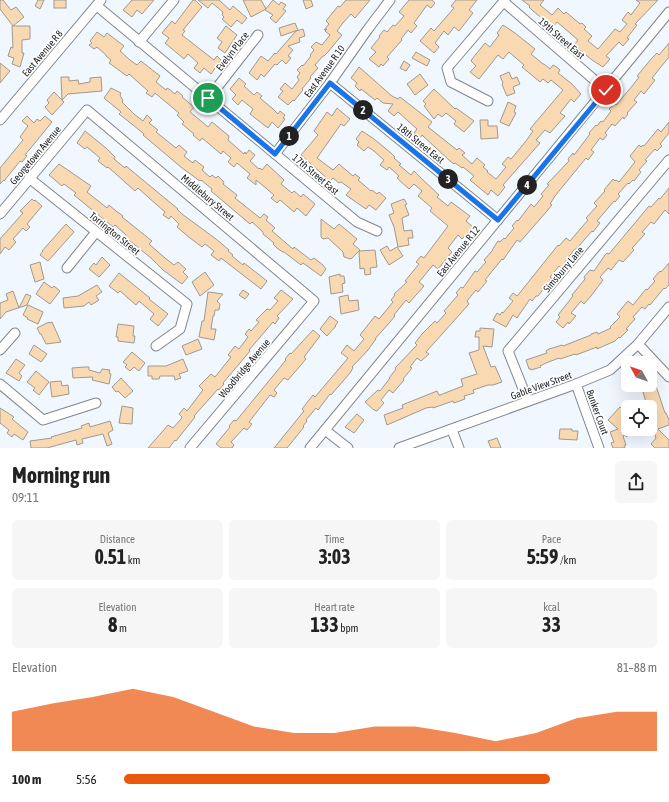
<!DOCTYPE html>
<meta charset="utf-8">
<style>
body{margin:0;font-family:"Asap Condensed",sans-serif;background:#f6f6f6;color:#222;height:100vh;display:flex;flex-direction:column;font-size:15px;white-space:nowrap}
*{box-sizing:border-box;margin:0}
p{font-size:13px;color:#767676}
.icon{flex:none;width:22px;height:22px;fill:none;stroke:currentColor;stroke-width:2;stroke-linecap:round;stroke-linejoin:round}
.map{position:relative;height:448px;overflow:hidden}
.panel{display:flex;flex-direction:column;background:#fff;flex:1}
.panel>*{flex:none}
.needle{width:26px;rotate:310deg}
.buttons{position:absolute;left:621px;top:356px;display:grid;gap:8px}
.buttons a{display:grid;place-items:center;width:36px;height:36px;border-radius:6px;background:#fff;box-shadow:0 4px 16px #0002;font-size:20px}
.pin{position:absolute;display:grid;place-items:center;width:34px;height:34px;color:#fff;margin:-17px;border:2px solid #fff;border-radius:50%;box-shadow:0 1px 4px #0007}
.km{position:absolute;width:20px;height:20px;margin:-10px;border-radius:50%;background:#222;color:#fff;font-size:11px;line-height:20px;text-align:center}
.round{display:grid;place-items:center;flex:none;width:42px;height:42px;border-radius:6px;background:#f6f6f6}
.summary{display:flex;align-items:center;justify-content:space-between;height:68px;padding:0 12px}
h1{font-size:22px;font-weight:700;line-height:30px}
.metrics{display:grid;grid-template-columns:repeat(3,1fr);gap:6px;height:68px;padding:4px 12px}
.metrics div{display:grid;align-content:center;border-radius:6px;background:#f6f6f6;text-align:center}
.metrics b{font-size:20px;font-weight:700}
.metrics small{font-size:11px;font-weight:400}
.metrics p{font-size:11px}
.chart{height:112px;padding:8px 12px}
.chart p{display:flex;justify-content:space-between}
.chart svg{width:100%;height:72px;margin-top:4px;fill:#ea580c;opacity:.7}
ul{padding:0 12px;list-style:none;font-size:13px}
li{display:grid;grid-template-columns:64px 48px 1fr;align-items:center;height:30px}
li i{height:10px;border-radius:5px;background:#ea580c}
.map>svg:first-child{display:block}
</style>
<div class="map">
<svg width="669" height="448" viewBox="0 0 669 448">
<rect width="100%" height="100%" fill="#f1f7fe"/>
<g fill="#f9d9b1" stroke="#9f9991">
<path d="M0,0H3L11,10L16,7L24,17L13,26L0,9Z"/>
<path d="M38,0H44L40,9L35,6Z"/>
<rect x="54" y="0" width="12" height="8"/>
<path d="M132,0H154L142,14L137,10L132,17L123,10Z"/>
<path d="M193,0H195L202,7L183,30L185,31L182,35L214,60L217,56L221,60L211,74L204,68L200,73L194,68L198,63L188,54L184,59L165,43L169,38L162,33L172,21L175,24Z"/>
<path d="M198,0H219L230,10L233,6L247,18L242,24L237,20L231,27L222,19L224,17L222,15L223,12L212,3L208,8Z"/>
<path d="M243,0H261L266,9L251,17Z"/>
<path d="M273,0L279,5L281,2L286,5L283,9L286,11L276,23L270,18L273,15L265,10Z"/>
<path d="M303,0H311L313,6L306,9Z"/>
<path d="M346,0H370L355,18L351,14L342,24L337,31L342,35L328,52L324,56H323L315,65L318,68L310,77L311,78L302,89L303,90L298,96L294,101L293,100L288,105L278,97L283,91L280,89L285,83L292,89L299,80L297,77L300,73L297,70L302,65L303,66L311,56L310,55L314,50L311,47L316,42L322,45L330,35L325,31L327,29L324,30L329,24L326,21L338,6L340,7Z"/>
<path d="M409,0H432L435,3L431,8L427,5L414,23L417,26L411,33L408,30L401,39L402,40L387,57L389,59L383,66L381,64L379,67L369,59L376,52L371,48L380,37L379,36L384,30L387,32L393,25L395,26L404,16L399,12Z"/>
<path d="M456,0H477L469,10L473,13L459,31L454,27L448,35L444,31L435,43L439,47L434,53L420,41L431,28L434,31L454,8L451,6Z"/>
<path d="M522,0H544L540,5L552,15L558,8L564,14L566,12L580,24L582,23L586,27L584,29L592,36L588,41L598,49L615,29L620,32L627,24L622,20L628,12L631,15L640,3L636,0H658L635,24L637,25L627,38L629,39L623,46L619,42L606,56L610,59L603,67L592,60L574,45L578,40L563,27L557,22L553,27L533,11L529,7L530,6Z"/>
<path d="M295,23L298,30L281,36L279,28Z"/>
<path d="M503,25L515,33L535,49L531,54L543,64H544L550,69L553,65L558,68L560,70L558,73L572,84L581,94L574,102L571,99L560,113L565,116L550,133L545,130L536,140L540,143L503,185L505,187L498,196L491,190L488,195L470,180L474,176L463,167L462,168L455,163L454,164L450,161L422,135L420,138L414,133L417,129L398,112L394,116L388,111L393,104L383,103L377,98L375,100L361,89L360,91L355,86L357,83L351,78L359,67L392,96L398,99L400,97L432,122L428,127L457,150L459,148L465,153L462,155L472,164L477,158L485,165L483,167L488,171L487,172L496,179L506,167L502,164L508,157L511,159L526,141L533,131L530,129L563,90L551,80L548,83L543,79L540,82L522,67L524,65L509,52L503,59L498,55L479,79L470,72L476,66L471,61L472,59L485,43L490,47L499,35L497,33Z"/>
<path d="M12,26H30V39L22,40V53H24L20,67L12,64L14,58L8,56L11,47L13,48Z"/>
<path d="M226,26L237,35L225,53L218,48L222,42L217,38Z"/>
<path d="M303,29L305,36L299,38L300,42L288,46L293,50L288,56L291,58L286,64L282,60L277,65L275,64L264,77L261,74L257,80L249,73L261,56L268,61L275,53L276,54L296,31Z"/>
<path d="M97,32L104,37L107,33L124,46L120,51L130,60L137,65L141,61L160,76L156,82L166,90L167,88L169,89L175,94L177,91L183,96L182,97L194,107L190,112L201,121L208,127L212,122L229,136L228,140L244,154L245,152L246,154L249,150L255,155L250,161L259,169L260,168L262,170L267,164L284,180L281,184L292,193L294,191L301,197L303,194L315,204L306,216L297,208L294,212L280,200L277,203L271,198L274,195L261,184L256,180V185L247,178L250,174L237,163L234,167L228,162L231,158L223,151L221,154L202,138L200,141L193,135L194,134L182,124L184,122L177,115L179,113L155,93L152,97L146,93L148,91L129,74L127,76L109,63L111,60L106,56V55L97,47L94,49L89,45L92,43L90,41Z"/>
<path d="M669,43V57L652,78L655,80L644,94L641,91L634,100L637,102L627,113L628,114L624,119L623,117L615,126L612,124L605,133L607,135L603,140L600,138L591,150L594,152L588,160L586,158L555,196L550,204L552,205L547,211L520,242L517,240L503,260L502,259L485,280L487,281L478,292L476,290L467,301L469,304L426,352L429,354L421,361L417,358L410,367L412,368L403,379L404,380L393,393L389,390L381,400L384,403L377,411L374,410L365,402L378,390L380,391L390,378H389L396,369L395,368L417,345L415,343L422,334L435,321L437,323L446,313L444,311L458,295L456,293L461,287L463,288L475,271L477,272L486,262L484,260L492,251L494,247L498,241L500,242L504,238L505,239L514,228L512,226L517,220L518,221L531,204L534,207L543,196L541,194L549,185L547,184L569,161L568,159L573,153L574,155L590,134L589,133L596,125L597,126L601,121L603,122L611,111L609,109L615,103L616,105L633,85L639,77L637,76L652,58L657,53L659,55Z"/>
<path d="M416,52L430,60L427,66L412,58Z"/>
<path d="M404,61L410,65L406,71L400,68Z"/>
<path d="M0,63L10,71L0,83Z"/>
<path d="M509,72L512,79L517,77L520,84L513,87L515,93L507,96L503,87L502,84L503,83L500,76Z"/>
<path d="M420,74L428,85L415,95L407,84Z"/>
<path d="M61,77H69V81L78,80L79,84L90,82V78L101,77L102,91L68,94L62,100Z"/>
<path d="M239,78L246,84L244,86L254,95L257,92L262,96L260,98L273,109L278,114L280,111L285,115L283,118L285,119L278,128L272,122L268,128L250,114L253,109L242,100L238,105L232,99L236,95L230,89Z"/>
<path d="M111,88L121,93L120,95L123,101L122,102L134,114L143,121L147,115L152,120L149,123L158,130L156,132L176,148L179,145L187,152L184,156L189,160L193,163L195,160L204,167L202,170L210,177L212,175L216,178L218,176L224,182L223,184L237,195L235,198L260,218L264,214L268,217L266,220L275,228L272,231L293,249L294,247L298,250L311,260L314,258L323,265L326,269L321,276L303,263L301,265L284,252H283L278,249L273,244L274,243L263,234V232L252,222L250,224L211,191L212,189L201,180L200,181L182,168L143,135L144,134L133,125L119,114L121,112L104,98Z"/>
<path d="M434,89L455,109L456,108L474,121L464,132L454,124L456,121L446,113L442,117L438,114L434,119L424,106L426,104L423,101Z"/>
<path d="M54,92L64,102L52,115L45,107L49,103L47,100Z"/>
<path d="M508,102L516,106L514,112L516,113L509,126L500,122Z"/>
<path d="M337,108L350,119L344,126L341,124L317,158L333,170L339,164L353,176L355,174L360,178L358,180L371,191L372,190L377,194L379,192L386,198L376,210L369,205L366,209L353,200L346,195L351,189L341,182L339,183L333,178L330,181L301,155L318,135L314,131L327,112L332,116Z"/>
<path d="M27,116L34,123L37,119L40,121L45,116L52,122L25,155L27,156L22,162L20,161L4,181V180L0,184V168L23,140L20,137L28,126L22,121Z"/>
<path d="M480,120H488V126H497L498,138L481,139Z"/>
<path d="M669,122V133L660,144L662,146L657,151L655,149L645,160L647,161L639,170L641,172L634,181L633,180L629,184L628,183L618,194L620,196L615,202L614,201L597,221L600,223L593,232L592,231L578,247L573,251L561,268L559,266L550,277L552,278L538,296H536L532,301L530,299L517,318L513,315L506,327L493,320L497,313L500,315L502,312L503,313L513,301L509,298L513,293L517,296L518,295L558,245L559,246L566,238L570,241L588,220L586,218L597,206L594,203L605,191L604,190L613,179L615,181L616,180L619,182L635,162L630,156L639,145L641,147L643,145L644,146L658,129L661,132Z"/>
<path d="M85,131L106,148L115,157L114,159L125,168L126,166L178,209H177L182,214L216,239L229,250L228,251L233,255L232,256L243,265L244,263L267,281L261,289L221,258L219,261L211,255L214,251L205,244L202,247L190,238L177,227L179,224L171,216L169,219L163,215L165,212L149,198L138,188L135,191L108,167L107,168L98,161L100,158L87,147L85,149L77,143Z"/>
<path d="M362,131L374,139L391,153L395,157L394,158L401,164L399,165L411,175L414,171L420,177L439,195L437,197L448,206L451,202L470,216L466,221L473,227L462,239L458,235L448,248L452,252L451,253L438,269L433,265L419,282L424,286L409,303L406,300L394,315L395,316L390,322L375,339H376L368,350L352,367L353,368L350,373L331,395L330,394L318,410L316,408L306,420L307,421L303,426L304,427L287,448H274L304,411L302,409L313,395L315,397L348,358L341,353L347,345L354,351L364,339L360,335L375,316L379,319L393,302L391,300L395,295L394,294L407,282L405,281L419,264L416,262L421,256L424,258L448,226L430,211L432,208L418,196L422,191L414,184L409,189L397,178L399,176L389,167L387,170L380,165L384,160L374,151L368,147L364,151L357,145L359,142L356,139Z"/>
<path d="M59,164L91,186L87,192L107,208L109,205L116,211L123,216L122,217L152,241L149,244L165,258L174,265L178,262L186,269L183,272L188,277L182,284L163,270L151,258L125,237L126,235L115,225L113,227L74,195L76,193L64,184L62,186L49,175Z"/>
<path d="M669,188V214L665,210L654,224L651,222L642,232L645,234L632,248L634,250L623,262L619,260L611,270L608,268L600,277L603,280L591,296L584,304L581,301L571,313L576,316L569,324L568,322L563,328L556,322L560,317L558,315L573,296L572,295L585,279L584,277L590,270L594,271L605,255L607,253L609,254L649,206L651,207L659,198L660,199Z"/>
<path d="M32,199L34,201L35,200L42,206L27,224L30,227L26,231L23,228L13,239L16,242L9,250L5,247L0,254V239L23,213L20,211Z"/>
<path d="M404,199L407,204L405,205L409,215L402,218L404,231L412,230L413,238H408L409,245L398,247L394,227L389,215L394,213L391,204Z"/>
<path d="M321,219L334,229L339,224L357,239L353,244L360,250L351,259L344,257L343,252L328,238L323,239L321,237Z"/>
<path d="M66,224L74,232L48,261L40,255L43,251H42Z"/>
<path d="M387,246L390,251L397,247L403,256L389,265L380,250Z"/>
<path d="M375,250L377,267L370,268L371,274L365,275L364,268L360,269L359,251Z"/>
<path d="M102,257L110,265L99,277L89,269L94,263L96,265Z"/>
<path d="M40,262L44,279L35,282L30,265Z"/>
<path d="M669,263V285L665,289L664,288L650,305L649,304L645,309L642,307L633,317L635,319L626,329L628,330L620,338L619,337L615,341L597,349V347L576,355L575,354L560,359L559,358L546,363L540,366L541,367L531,370V369H529L526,360L547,353L546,351L549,349L562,345L563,346L591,335V334L597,332L598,334L611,328L610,327L620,317L617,314L628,301L633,305L646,289L647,290L655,281L653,279L660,271L661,272Z"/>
<path d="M205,272L214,285L200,296L192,282Z"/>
<path d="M119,273L150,298L149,299L168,314L158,326L150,319L154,314L139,301L136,305L120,291L118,293L109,286Z"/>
<path d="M340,274V276H344L345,283L342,284L343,292L331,294L329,277Z"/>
<path d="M44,282L52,288L54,286L60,291L50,304L36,294Z"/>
<path d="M97,285L102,292L96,296L99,300L91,305L89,302L84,306L64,308L63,298L78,296Z"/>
<path d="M243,290L249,294L245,299L239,295Z"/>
<path d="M281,290L293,299L277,316L279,318L275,324L273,322L249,350L250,351L223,383L224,384L219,390L218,389L194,416L195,417L176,441L175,440L169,448H148L168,425L173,428L181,419L182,417L179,414L184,408L187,411L203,390L199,386L211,374L215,377L231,357L228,355L235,346L239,349L248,337L245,334L249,329L251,331L259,322L256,320L267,309L270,310L278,301L274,298Z"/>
<path d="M13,291L19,308L26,294L31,296L27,305L6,312L0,319V303L8,300L6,294Z"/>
<path d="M208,292L223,294L217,301L220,304L219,310H215L214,316H213L211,329H216L214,340L199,337L202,321H204Z"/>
<path d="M348,295L349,301L358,300L359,310L341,314L339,297Z"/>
<path d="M28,305L43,312L38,324L27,319L28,318L23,315Z"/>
<path d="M330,316L338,322L335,326H336L327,336L320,329Z"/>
<path d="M49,322V323L52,322L61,342L46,344L41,334H40L37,328Z"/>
<path d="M118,324L134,326L133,336H135L134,343L118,341V337H116Z"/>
<path d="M480,328L494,329L492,347L483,346L491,367L495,366L502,382L493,385H488L473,390L474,393L464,396L465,399L454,403L453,401L433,408V407L426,408L387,425L384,415L403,408L402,405L437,391L439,395H440L463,386L461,379L477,374L469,353L479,350V337H475L476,331H480Z"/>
<path d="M313,330L320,336L304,357L306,359L288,380L284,378L274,390L277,393L274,397L270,395L249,422L252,424L247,430L244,428L231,442L234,445L232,448H221L216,444L230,427L229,426L234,420L236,421L286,360L285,359L290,353L291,354Z"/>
<path d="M198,339L202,349L186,355L182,346Z"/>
<path d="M34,345L47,354L41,362L29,354Z"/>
<path d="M132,352L145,363L139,371L134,367L130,371L125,367L127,365L123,362Z"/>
<path d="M16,359L25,365L19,373L22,376L19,381L6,373Z"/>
<path d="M183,359L188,371L179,374L181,378L175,380L174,376H160L159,379H152V376H148V366H166Z"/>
<path d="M85,367H89V370L100,373L102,369L110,370L109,373L111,374L109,384L92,380L93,377L73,378L72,368Z"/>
<path d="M36,371L49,382L39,395L33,390L35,388L27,382Z"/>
<path d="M121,378L133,391L125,398L118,391L116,392L112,387Z"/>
<path d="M61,381L62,386L68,385L69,394L52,397L50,382Z"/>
<path d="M656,386L665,413H666L669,420V425L658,429L669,440V448H655L651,444L656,438L650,418V413L654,411L650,400L646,402L643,392Z"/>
<path d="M122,406L133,408L132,424L119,423Z"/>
<path d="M620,407L628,415V417L622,424L627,437L624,435L623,436L626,445L624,446L625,448H613L611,443L614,442L610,432L618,429L608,420Z"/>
<path d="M0,408L14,417L12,419L28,432L23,440L14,434L12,437L7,433L9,430L0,423Z"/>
<path d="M357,414L364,420L354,433L345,427Z"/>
<path d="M110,421L113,430L108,433L112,444L107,446L103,434L82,439L83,443L77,445L76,440L47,448H31L30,441L52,438L51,437L58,435L82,428L81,426L89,423L90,427Z"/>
<path d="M560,429H572V431H578L577,440L559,439Z"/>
<path d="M497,438L501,448H491L488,441Z"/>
</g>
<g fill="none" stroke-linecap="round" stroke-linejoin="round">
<g stroke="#7f868d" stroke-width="11">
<g id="street">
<path d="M504,2L606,90"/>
<path d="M97,6L357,222L377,231"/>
<path d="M139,42L174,0"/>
<path d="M330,83L498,220"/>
<path d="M208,99L258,35"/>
<path d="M488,101L451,82L447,68L505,0"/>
<path d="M0,120L101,0"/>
<path d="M275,154L330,83L368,29L390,0"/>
<path d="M29,178L187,304L180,329L156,346"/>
<path d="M0,214L87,110L314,301L190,448"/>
<path d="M67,268L96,232"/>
<path d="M638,344L669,377"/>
<path d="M0,350L15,333"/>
<path d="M0,384L43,420L96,403"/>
<path d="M576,384L599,448"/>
<path d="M528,401L508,351L669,160"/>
<path d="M325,430L348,448"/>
<path d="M452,430L459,448"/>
<path d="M310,448L669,12"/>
<path d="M399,448L576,384L610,370L638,344L669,307"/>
</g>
</g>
<use href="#street" stroke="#fff" stroke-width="9"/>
</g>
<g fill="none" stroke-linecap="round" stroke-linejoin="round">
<g stroke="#fff" stroke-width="8">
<path id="route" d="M208,98L275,154L330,83L498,220L606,90"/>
</g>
<use href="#route" stroke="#1a73e8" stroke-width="5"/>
</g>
<g text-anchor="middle" stroke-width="3.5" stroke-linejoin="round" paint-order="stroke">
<g font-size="10" fill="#1b1e21" stroke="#fff">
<text transform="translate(562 38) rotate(41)" y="4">19th Street East</text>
<text transform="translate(232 51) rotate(-52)" y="4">Evelyn Place</text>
<text transform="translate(42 53) rotate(-50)" y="4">East Avenue R 8</text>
<text transform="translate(324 71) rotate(-54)" y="4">East Avenue R 10</text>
<text transform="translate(421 143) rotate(39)" y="4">18th Street East</text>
<text transform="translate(35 155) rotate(-50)" y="4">Georgetown Avenue</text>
<text transform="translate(316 174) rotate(40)" y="4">17th Street East</text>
<text transform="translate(208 197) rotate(40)" y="4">Middlebury Street</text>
<text transform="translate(115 233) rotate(39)" y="4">Torrington Street</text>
<text transform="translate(458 251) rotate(-51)" y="4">East Avenue R 12</text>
<text transform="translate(563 269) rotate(-50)" y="4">Simsburry Lane</text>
<text transform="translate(244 368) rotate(-50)" y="4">Woodbridge Avenue</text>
<text transform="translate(541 385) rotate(-20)" y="4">Gable View Street</text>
<text transform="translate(598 412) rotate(70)" y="4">Bunker Court</text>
</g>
</g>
</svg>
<div class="buttons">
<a><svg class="needle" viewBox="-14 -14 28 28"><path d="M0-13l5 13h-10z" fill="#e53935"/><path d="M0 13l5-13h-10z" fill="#767676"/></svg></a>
<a><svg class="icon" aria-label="locate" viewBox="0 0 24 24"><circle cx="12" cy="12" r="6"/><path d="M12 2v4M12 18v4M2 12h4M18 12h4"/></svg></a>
</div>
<div class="pin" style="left:208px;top:98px;background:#1e9e55"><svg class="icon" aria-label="arrive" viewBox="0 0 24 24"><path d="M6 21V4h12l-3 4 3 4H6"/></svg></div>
<div class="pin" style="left:606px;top:90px;background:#d93025"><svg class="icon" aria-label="check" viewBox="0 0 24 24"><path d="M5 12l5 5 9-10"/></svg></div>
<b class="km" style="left:289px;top:136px">1</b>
<b class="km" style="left:363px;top:110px">2</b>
<b class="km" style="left:448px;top:179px">3</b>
<b class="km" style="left:527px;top:185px">4</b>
</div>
<section class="panel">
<div class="summary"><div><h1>Morning run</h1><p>09:11</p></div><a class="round"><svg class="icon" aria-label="share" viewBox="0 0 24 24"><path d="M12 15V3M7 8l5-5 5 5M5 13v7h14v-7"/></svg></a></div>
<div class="metrics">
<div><p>Distance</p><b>0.51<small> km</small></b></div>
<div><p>Time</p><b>3:03</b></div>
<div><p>Pace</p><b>5:59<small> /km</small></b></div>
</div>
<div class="metrics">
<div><p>Elevation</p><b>8<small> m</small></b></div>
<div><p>Heart rate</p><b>133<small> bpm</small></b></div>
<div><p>kcal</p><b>33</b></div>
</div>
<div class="chart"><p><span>Elevation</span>81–88 m</p>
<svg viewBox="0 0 160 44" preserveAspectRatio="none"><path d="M0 44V20L10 15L20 11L30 6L40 11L50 20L60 29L70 33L80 33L90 29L100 29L110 33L120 38L130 33L140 24L150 20L160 20V44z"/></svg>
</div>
<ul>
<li><b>100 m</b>5:56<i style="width:80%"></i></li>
</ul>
</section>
